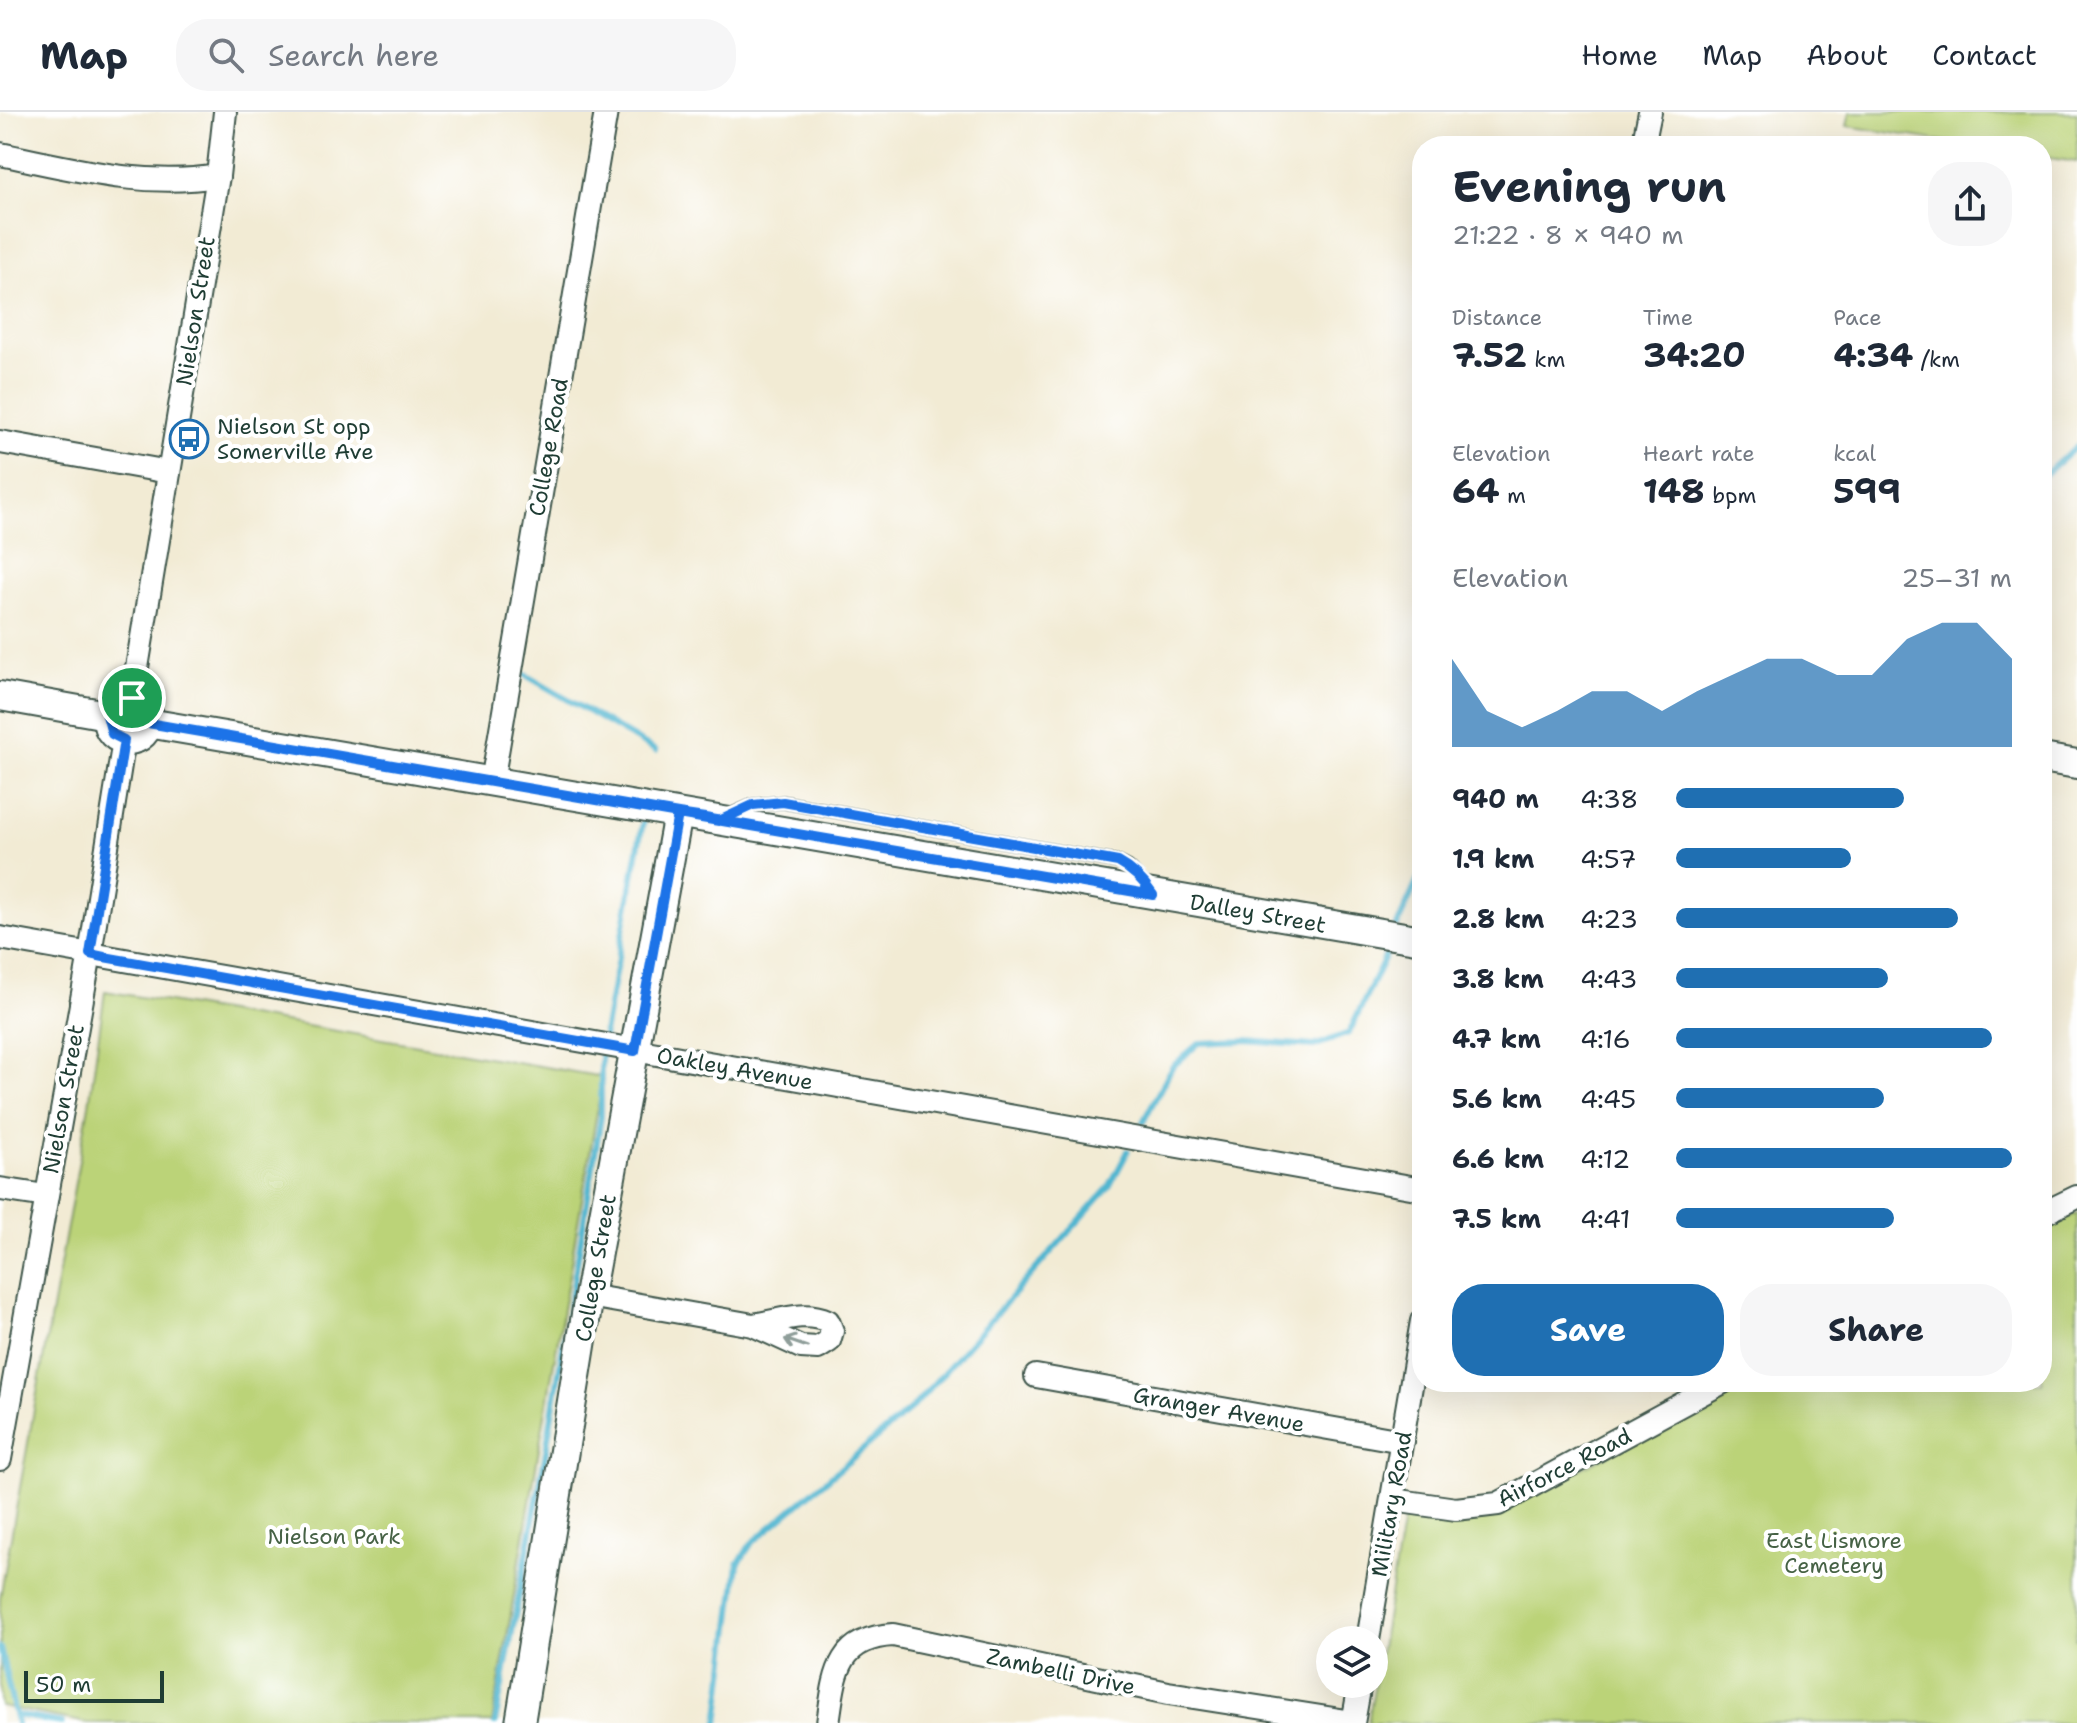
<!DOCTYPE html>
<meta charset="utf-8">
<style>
body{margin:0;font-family:"Shantell Sans",sans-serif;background:#f6f6f7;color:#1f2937;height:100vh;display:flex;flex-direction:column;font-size:30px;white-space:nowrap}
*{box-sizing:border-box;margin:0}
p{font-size:26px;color:#747a83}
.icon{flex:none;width:44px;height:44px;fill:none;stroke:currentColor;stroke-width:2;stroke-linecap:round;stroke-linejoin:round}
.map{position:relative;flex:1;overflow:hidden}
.side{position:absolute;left:1412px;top:24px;width:640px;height:1256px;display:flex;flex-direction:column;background:#fff;border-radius:32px;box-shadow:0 8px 32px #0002}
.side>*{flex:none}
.tools{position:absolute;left:1316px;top:1514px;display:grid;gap:16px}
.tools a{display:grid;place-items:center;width:72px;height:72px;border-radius:50%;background:#fff;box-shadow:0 8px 32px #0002;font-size:40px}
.scale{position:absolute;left:24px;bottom:20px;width:140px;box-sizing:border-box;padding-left:8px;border:4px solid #1f3d34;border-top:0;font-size:22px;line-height:28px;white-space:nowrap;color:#1f3d34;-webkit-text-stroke:6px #fff;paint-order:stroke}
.pin{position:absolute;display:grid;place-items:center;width:68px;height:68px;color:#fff;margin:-34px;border:4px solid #fff;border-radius:50%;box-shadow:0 2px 8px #0007}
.round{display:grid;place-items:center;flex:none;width:84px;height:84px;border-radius:32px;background:#f6f6f7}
.overview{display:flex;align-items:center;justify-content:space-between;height:136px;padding:0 40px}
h1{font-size:44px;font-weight:700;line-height:60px}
.figures{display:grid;grid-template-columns:repeat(3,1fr);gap:12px;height:136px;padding:8px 40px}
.figures div{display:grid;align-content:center}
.figures b{font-size:34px;font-weight:700}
.figures small{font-size:22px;font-weight:400}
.figures p{font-size:22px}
.chart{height:224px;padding:16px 40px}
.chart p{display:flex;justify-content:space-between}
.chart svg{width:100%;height:144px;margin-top:8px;fill:#1f6fb2;opacity:.7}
.cta{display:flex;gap:16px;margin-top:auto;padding:16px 40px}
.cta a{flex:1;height:92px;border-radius:32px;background:#1f6fb2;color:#fff;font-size:32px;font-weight:700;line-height:92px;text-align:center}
.cta a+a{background:#f6f6f7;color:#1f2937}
ul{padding:0 40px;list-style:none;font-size:26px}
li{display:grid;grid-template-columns:128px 96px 1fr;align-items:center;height:60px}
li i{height:20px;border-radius:10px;background:#1f6fb2}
header{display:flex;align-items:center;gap:48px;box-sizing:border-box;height:112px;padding:0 40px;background:#fff;border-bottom:2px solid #e0e1e3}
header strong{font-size:38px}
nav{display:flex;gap:44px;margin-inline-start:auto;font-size:28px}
.search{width:560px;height:72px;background:#f6f6f7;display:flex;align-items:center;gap:20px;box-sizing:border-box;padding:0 28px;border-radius:32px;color:#747a83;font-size:30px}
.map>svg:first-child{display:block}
</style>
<header>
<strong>Map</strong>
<div class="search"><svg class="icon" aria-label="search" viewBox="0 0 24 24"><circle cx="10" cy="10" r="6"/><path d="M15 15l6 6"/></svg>Search here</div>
<nav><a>Home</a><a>Map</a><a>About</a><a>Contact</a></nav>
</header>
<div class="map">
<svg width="2077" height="1611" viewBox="0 0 2077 1611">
<rect width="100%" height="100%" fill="#fff"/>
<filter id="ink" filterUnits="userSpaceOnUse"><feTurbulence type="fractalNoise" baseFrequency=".0125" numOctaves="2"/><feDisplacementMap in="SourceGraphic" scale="16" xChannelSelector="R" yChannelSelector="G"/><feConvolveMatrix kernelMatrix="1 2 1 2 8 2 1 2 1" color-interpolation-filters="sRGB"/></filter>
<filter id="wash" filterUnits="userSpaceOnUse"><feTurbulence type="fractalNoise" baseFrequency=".006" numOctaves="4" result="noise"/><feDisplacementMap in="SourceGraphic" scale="32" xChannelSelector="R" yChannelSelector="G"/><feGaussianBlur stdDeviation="1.8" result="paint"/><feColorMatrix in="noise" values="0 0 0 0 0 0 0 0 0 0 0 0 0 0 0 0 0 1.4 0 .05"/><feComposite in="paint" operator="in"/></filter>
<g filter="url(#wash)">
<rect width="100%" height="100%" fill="#f2ebd4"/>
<g fill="#bbd378" stroke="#6d8856" stroke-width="2">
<path d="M1850,0H2077V50L2042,45V34H1973L1847,14Z"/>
<path d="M105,879L603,965L492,1611H87L0,1594V1486L89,993Z"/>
<path d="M2077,1101V1507L2075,1526H2077V1611H1368L1403,1408L1501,1398L1749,1270H2042V1119Z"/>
</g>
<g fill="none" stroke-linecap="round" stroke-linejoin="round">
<g stroke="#51b6d0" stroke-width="6">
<path d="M2042,365L2077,334"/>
<path d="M522,561L656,639"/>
<path d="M1397,814L1422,759"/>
<path d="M603,927L643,710"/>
<path d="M1143,1010L1172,955L1199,931L1246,929L1314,934L1349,921L1391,832"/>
<path d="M0,1536L17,1611"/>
<path d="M15,1603L62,1611"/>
<path d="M495,1611L545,1345L601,1005V938"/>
<path d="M718,1611L738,1452L751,1432L913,1295L1109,1075L1128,1039"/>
</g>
</g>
</g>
<g filter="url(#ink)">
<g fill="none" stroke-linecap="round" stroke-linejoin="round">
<g stroke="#3f574c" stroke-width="15">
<path id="service" d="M730,703L753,693L783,690L1118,750L1128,755L1147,775"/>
</g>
<g stroke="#3f574c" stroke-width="26">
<g id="minor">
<path d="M1643,34L1650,0"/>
<path d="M0,42C75,57 141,76 218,64"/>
<path d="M0,330L169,360"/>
<path d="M132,586L218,64L225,0"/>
<path d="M492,670L606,0"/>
<path d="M0,826L1422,1077"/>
<path d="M0,1077L46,1084"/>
<path d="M2042,1102L2077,1085"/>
<path d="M589,1184L753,1213L801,1235L818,1236L829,1229L832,1219L828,1209C804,1198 779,1209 753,1213"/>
<path d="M1036,1264L1402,1329"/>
<path d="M0,1347L90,842L124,628"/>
<path d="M1393,1388L1456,1397L1498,1392L1723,1270"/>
<path d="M1368,1528L1422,1209"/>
<path d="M828,1611C835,1564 836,1526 893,1523L1168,1581L1353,1610"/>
<path d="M1353,1611L1360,1572"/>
</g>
</g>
<g stroke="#3f574c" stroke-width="32">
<g id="tertiary">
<path d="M0,584L107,603"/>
<circle cx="128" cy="607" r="21"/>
<path d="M148,611L1422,828"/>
<path d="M2042,646L2077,652"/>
<path d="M520,1611L589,1184L678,702"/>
</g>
</g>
<use href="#service" stroke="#fff" stroke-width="11"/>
<use href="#minor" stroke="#fff" stroke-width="22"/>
<use href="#tertiary" stroke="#fff" stroke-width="28"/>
</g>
<defs><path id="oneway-shaft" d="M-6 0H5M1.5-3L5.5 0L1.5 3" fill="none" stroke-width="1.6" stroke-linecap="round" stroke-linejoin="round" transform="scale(2)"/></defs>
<use stroke="#8f9e9a" href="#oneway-shaft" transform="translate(796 1231) rotate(-161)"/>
</g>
<g fill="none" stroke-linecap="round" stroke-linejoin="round" filter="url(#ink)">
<g stroke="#fff" stroke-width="16">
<path id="route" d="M132,586C144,591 148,598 148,611L655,698L719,709L753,693L783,690L1118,750C1133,758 1144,769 1153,783L705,706L678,702L635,939L104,845L90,842L124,628L112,622L107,603L113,592L132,586"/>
</g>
<use href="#route" stroke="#1a73e8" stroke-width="10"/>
</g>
<defs>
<g id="bus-ring" transform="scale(2)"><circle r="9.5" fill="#fff" stroke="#1f6fb2" stroke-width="1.5"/><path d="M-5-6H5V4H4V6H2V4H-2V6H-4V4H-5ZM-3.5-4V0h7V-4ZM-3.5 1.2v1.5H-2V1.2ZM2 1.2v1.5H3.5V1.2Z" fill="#1f6fb2"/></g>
</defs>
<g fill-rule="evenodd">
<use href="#bus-ring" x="189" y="327"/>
</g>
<g text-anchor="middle" stroke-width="8" stroke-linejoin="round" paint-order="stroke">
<g font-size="22" fill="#1f3d34" stroke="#fff">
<text transform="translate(195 199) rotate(-81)" y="8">Nielson Street</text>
<text transform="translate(548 335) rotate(-80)" y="8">College Road</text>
<text transform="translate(1258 801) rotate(10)" y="8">Dalley Street</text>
<text transform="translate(735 956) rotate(10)" y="8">Oakley Avenue</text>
<text transform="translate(63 987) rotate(-80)" y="8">Nielson Street</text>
<text transform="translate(595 1156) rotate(-80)" y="8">College Street</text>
<text transform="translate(1219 1297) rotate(10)" y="8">Granger Avenue</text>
<text transform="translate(1564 1355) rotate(-27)" y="8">Airforce Road</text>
<text transform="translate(1391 1392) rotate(-80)" y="8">Military Road</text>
<text transform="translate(1061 1559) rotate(12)" y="8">Zambelli Drive</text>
</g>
<g font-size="22" fill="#1f3d34" stroke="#fff" text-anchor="start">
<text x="217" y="322">Nielson St opp<tspan x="217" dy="25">Somerville Ave</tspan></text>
</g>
<g font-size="22" fill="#466245" stroke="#fff">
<text x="334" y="1432">Nielson Park</text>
<text x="1834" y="1436">East Lismore<tspan x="1834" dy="25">Cemetery</tspan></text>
</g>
</g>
</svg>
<div class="tools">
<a><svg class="icon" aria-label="layers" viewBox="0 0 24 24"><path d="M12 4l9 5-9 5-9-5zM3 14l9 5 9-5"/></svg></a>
</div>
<div class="scale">50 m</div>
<div class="pin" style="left:132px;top:586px;background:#1e9e55"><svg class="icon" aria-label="arrive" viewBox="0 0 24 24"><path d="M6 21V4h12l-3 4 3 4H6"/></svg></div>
<section class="side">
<div class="overview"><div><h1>Evening run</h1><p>21:22 · 8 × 940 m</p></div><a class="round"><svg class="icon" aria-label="share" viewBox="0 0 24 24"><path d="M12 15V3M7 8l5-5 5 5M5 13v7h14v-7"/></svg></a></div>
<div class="figures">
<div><p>Distance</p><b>7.52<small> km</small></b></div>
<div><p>Time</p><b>34:20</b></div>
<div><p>Pace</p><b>4:34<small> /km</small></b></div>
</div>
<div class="figures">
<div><p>Elevation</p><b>64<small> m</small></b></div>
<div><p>Heart rate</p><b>148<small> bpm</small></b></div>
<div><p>kcal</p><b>599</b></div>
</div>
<div class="chart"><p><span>Elevation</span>25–31 m</p>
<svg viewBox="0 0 160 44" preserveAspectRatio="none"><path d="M0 44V17L10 33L20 38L30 33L40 27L50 27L60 33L70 27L80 22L90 17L100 17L110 22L120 22L130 11L140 6L150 6L160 17V44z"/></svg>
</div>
<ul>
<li><b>940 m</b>4:38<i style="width:68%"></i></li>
<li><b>1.9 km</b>4:57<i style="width:52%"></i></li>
<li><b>2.8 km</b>4:23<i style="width:84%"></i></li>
<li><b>3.8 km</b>4:43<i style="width:63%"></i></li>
<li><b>4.7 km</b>4:16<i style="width:94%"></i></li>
<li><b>5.6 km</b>4:45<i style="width:62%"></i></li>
<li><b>6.6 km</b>4:12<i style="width:100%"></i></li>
<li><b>7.5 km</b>4:41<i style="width:65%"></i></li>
</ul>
<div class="cta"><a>Save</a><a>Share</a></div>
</section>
</div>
